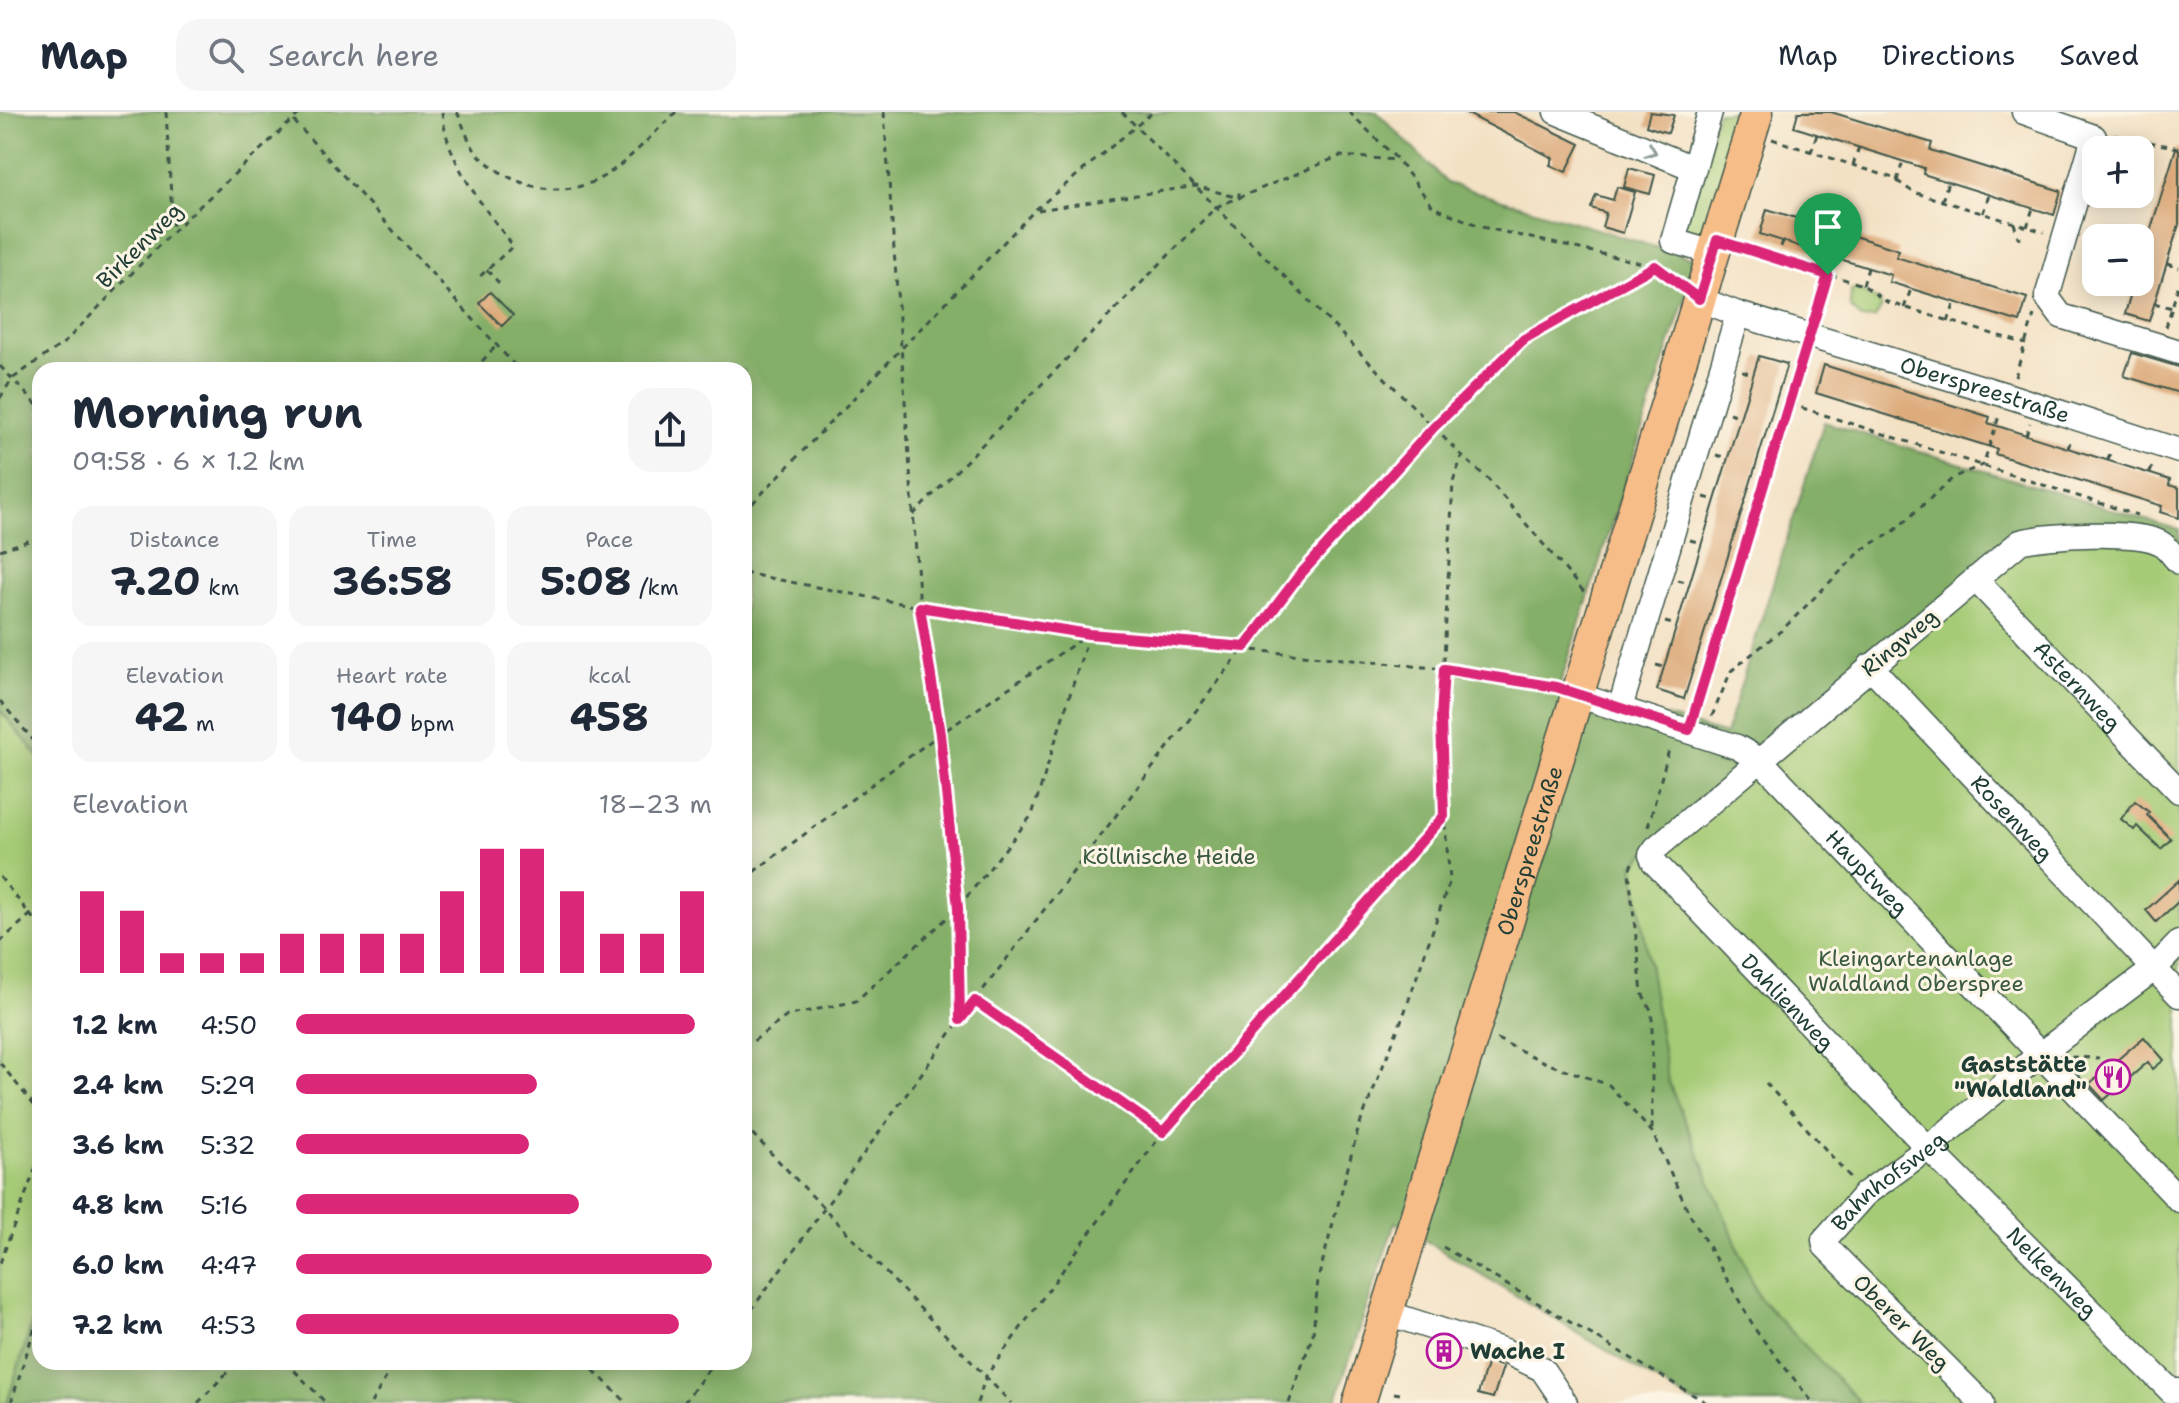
<!DOCTYPE html>
<meta charset="utf-8">
<style>
body{margin:0;font-family:"Shantell Sans",sans-serif;background:#f6f6f7;color:#1f2937;height:100vh;display:flex;flex-direction:column;font-size:30px;white-space:nowrap}
*{box-sizing:border-box;margin:0}
p{font-size:26px;color:#747a83}
.icon{flex:none;width:44px;height:44px;fill:none;stroke:currentColor;stroke-width:2;stroke-linecap:round;stroke-linejoin:round}
.map{position:relative;flex:1;overflow:hidden}
.sheet{position:absolute;left:32px;top:250px;width:720px;height:1008px;display:flex;flex-direction:column;background:#fff;border-radius:24px;box-shadow:0 4px 20px #0003}
.sheet>*{flex:none}
.fabs{position:absolute;left:2082px;top:24px;display:grid;gap:16px}
.fabs a{display:grid;place-items:center;width:72px;height:72px;border-radius:16px;background:#fff;box-shadow:0 4px 20px #0003;font-size:40px}
.pin{position:absolute;display:grid;place-items:center;width:68px;height:68px;color:#fff;margin:-82px -34px;border-radius:50% 50% 50% 0;rotate:-45deg;box-shadow:0 0 8px #0007}
.pin .icon{rotate:45deg}
.round{display:grid;place-items:center;flex:none;width:84px;height:84px;border-radius:24px;background:#f6f6f7}
.headline{display:flex;align-items:center;justify-content:space-between;height:136px;padding:0 40px}
h1{font-size:44px;font-weight:700;line-height:60px}
.figures{display:grid;grid-template-columns:repeat(3,1fr);gap:12px;height:136px;padding:8px 40px}
.figures div{display:grid;align-content:center;border-radius:20px;background:#f6f6f7;text-align:center}
.figures b{font-size:40px;font-weight:700}
.figures small{font-size:22px;font-weight:400}
.figures p{font-size:22px}
.chart{height:224px;padding:16px 40px}
.chart p{display:flex;justify-content:space-between}
.chart svg{width:100%;height:144px;margin-top:8px;stroke:#db2777;stroke-width:6}
ul{padding:0 40px;list-style:none;font-size:26px}
li{display:grid;grid-template-columns:128px 96px 1fr;align-items:center;height:60px}
li i{height:20px;border-radius:10px;background:#db2777}
header{display:flex;align-items:center;gap:48px;box-sizing:border-box;height:112px;padding:0 40px;background:#fff;border-bottom:2px solid #e0e1e3}
header strong{font-size:38px}
nav{display:flex;gap:44px;margin-inline-start:auto;font-size:28px}
.search{width:560px;height:72px;background:#f6f6f7;display:flex;align-items:center;gap:20px;box-sizing:border-box;padding:0 28px;border-radius:24px;color:#747a83;font-size:30px}
.map>svg:first-child{display:block}
</style>
<header>
<strong>Map</strong>
<div class="search"><svg class="icon" aria-label="search" viewBox="0 0 24 24"><circle cx="10" cy="10" r="6"/><path d="M15 15l6 6"/></svg>Search here</div>
<nav><a>Map</a><a>Directions</a><a>Saved</a></nav>
</header>
<div class="map">
<svg width="2179" height="1291" viewBox="0 0 2179 1291">
<rect width="100%" height="100%" fill="#fcf5e5"/>
<filter id="ink" filterUnits="userSpaceOnUse"><feTurbulence type="fractalNoise" baseFrequency=".0125" numOctaves="2"/><feDisplacementMap in="SourceGraphic" scale="16" xChannelSelector="R" yChannelSelector="G"/><feConvolveMatrix kernelMatrix="1 2 1 2 8 2 1 2 1" color-interpolation-filters="sRGB"/></filter>
<filter id="wash" filterUnits="userSpaceOnUse"><feTurbulence type="fractalNoise" baseFrequency=".006" numOctaves="4" result="noise"/><feDisplacementMap in="SourceGraphic" scale="32" xChannelSelector="R" yChannelSelector="G"/><feGaussianBlur stdDeviation="1.8" result="paint"/><feColorMatrix in="noise" values="0 0 0 0 0 0 0 0 0 0 0 0 0 0 0 0 0 1.4 0 .05"/><feComposite in="paint" operator="in"/></filter>
<g filter="url(#wash)">
<rect width="100%" height="100%" fill="#f3e1c4"/>
<g fill="#a5cb76" stroke="#628455" stroke-width="2">
<path d="M1717,0H1744L1704,127L1680,120Z"/>
<path d="M1857,177L1880,190L1881,197L1875,206L1862,207L1850,195L1851,179Z"/>
<path d="M2153,420L2179,448V1291H1860L1759,1186L1668,969L1633,753L1783,621L2013,430Z"/>
<path d="M0,598L40,646V1186L7,1291H0Z"/>
</g>
<path fill="#84af67" stroke="#52764e" stroke-width="2" d="M0,0H1377L1447,71L1697,148L1560,572L1725,623L1824,310L2179,418V448L2153,420L2013,430L1783,621L1633,753L1668,969L1759,1186L1860,1291H1693L1395,1110L1335,1291H7L40,1186V1250H744V258H40V646L0,598Z"/>
<g id="blocks">
<g fill="#ddab7b">
<path d="M1464,0H1514L1580,32L1566,60L1550,53L1553,46Z"/>
<path d="M1650,0L1674,3L1668,21L1646,14Z"/>
<path d="M1798,0H1831L1932,31L1930,38L2061,79L2054,103L1923,62L1924,56L1794,15Z"/>
<path d="M2176,36L2179,37V112L2149,209L2125,202L2134,170H2140V152Z"/>
<path d="M1629,56L1655,63L1650,82L1624,75Z"/>
<path d="M1617,75L1635,80L1623,121L1602,115L1606,101L1591,96L1596,83L1613,88Z"/>
<path d="M1767,97L1899,138L1896,145L2027,186L2020,210L1889,170L1891,163L1760,122Z"/>
<path d="M490,180L513,203L502,214L479,191Z"/>
<path d="M2132,241L2179,255V281L2124,264Z"/>
<path d="M1759,244L1787,252L1684,587L1657,578Z"/>
<path d="M1824,253L1990,305L1988,311L2170,368L2169,373L2179,376V406L2160,400L2162,394L1995,342L1997,337L1816,281Z"/>
<path d="M2135,689L2149,700L2147,703L2171,727L2161,737L2137,714L2134,718L2121,707Z"/>
<path d="M2179,768V789L2156,810L2146,798Z"/>
<path d="M2144,925L2164,948L2153,957L2148,950L2104,988L2089,972Z"/>
<path d="M1488,1249L1503,1255L1493,1286L1478,1282Z"/>
</g>
</g>
</g>
<g filter="url(#ink)">
<use href="#blocks" fill-opacity="0" stroke="#3f564a" stroke-width="2"/>
<g fill="none" stroke-linecap="round" stroke-linejoin="round">
<g stroke="#3f564a" stroke-width="27">
<g id="minor">
<path d="M1556,0L1693,56"/>
<path d="M1710,0L1673,129L1713,141"/>
<path d="M2024,0L2094,25L2047,185L2061,204L2179,240"/>
<path id="s1" d="M1699,187L1738,202L2009,284L2179,339"/>
<path id="s2" d="M2179,450C2174,445 2168,436 2162,432C2141,417 2045,423 2020,430L1656,736L1651,743L1654,750L1928,1036L2171,1279H2179"/>
<path id="s3" d="M1975,467L2179,679"/>
<path id="s4" d="M1870,554L2179,883"/>
<path id="s5" d="M1577,583L1737,635L1761,649L2179,1088"/>
<path d="M1620,596L1738,202"/>
<path d="M1387,1201L1505,1239L1542,1257L1565,1291"/>
<path id="s6" d="M1982,1291L1825,1134L1824,1128L1865,1082L1928,1036L2039,943L2154,857L2179,831"/>
</g>
</g>
<g stroke="#3f564a" stroke-width="35">
<g id="major">
<path id="s7" d="M1359,1291L1757,0"/>
</g>
</g>
<g stroke="#3f564a" stroke-width="3" stroke-dasharray="6 6" stroke-linecap="butt">
<path d="M166,0L173,119"/>
<path d="M442,0C447,51 483,94 513,134L476,168"/>
<path d="M457,0C464,14 469,34 480,44C509,73 556,87 595,69C626,54 651,23 676,0"/>
<path d="M884,0L920,495L940,622L958,796L960,908"/>
<path d="M1122,0L1462,344L1487,366L1585,481"/>
<path d="M1349,0L1398,48L1433,95L1482,115L1655,154L1680,173"/>
<path d="M294,9L519,258"/>
<path d="M2114,23L2179,36"/>
<path d="M1772,27L1893,66L1913,80L2044,120"/>
<path d="M1811,40L1817,22"/>
<path d="M1853,53L1859,35"/>
<path d="M1897,69L1903,49"/>
<path d="M1942,89L1948,70"/>
<path d="M1038,98L1196,74L1239,86V80"/>
<path d="M1983,101L1989,83"/>
<path d="M2014,111L2018,125L2026,128"/>
<path d="M2027,115L2033,96"/>
<path d="M2178,115H2179"/>
<path d="M1739,135L1863,173L1887,190L2026,232"/>
<path d="M1777,146L1783,129"/>
<path d="M2167,152L2179,156"/>
<path d="M487,158L499,171"/>
<path d="M1819,160L1824,142"/>
<path d="M1863,173L1868,156"/>
<path d="M2154,191L2172,196"/>
<path d="M1904,196L1911,177"/>
<path d="M1816,206L1828,163"/>
<path d="M1948,210L1955,190"/>
<path d="M2166,215L2179,172"/>
<path d="M0,254L40,296"/>
<path d="M474,258L496,234"/>
<path d="M1742,259L1754,262"/>
<path d="M2015,265L2034,203"/>
<path d="M0,286L12,267L65,230L173,119L301,0"/>
<path d="M1790,292L2137,403"/>
<path d="M1729,301L1741,305"/>
<path d="M2026,323L2030,311"/>
<path d="M2068,336L2072,325"/>
<path d="M1716,343L1728,346"/>
<path d="M2108,348L2111,337"/>
<path d="M2150,361L2153,351"/>
<path d="M1704,385L1715,388"/>
<path d="M744,400L1034,99L1153,0"/>
<path d="M913,403L1216,95L1340,44L1398,48"/>
<path d="M1690,428L1702,431"/>
<path d="M0,438L40,425"/>
<path d="M744,461L920,495L1089,522L1444,557L1556,575"/>
<path d="M1678,468L1690,471"/>
<path d="M1665,510L1677,513"/>
<path d="M1656,553L1664,555"/>
<path d="M0,589L40,636"/>
<path d="M1695,599L1805,244"/>
<path d="M1712,604L1731,559L1783,517L1863,437L1893,420L1954,365L1983,353L2000,301"/>
<path d="M1648,715L1670,634"/>
<path d="M1632,751L1629,760L1642,881L1652,900V1020"/>
<path d="M0,765L40,815"/>
<path d="M744,767L940,622L1089,522"/>
<path d="M0,830L40,794"/>
<path d="M975,889L1162,1020"/>
<path d="M1497,927L1546,951L1609,973L1652,1020L1688,1099L1757,1220L1813,1291"/>
<path d="M744,936L787,904L856,889L958,796L1032,703L1089,522"/>
<path d="M2071,945L2099,946"/>
<path d="M0,951L40,1001"/>
<path d="M1766,971L1852,1067"/>
<path d="M744,1013L1011,1291"/>
<path d="M1443,1135L1707,1291"/>
<path d="M0,1151L40,1044"/>
<path d="M744,1208L960,908L1298,465L1434,315L1524,227L1655,154L1661,145"/>
<path d="M286,1250L326,1291"/>
<path d="M585,1250L627,1291"/>
<path d="M1394,1281L1400,1282"/>
<path d="M11,1291L40,1199"/>
<path d="M198,1291L237,1250"/>
<path d="M371,1291L391,1257L400,1250"/>
<path d="M684,1291L714,1250"/>
<path d="M977,1291L986,1264L1163,1020L1444,704"/>
<path d="M1289,1291L1313,1222L1318,1167L1359,1014L1405,899L1450,768L1444,704L1441,605L1453,370L1462,344"/>
</g>
<use href="#minor" stroke="#fff" stroke-width="24"/>
<use href="#major" stroke="#f7bd88" stroke-width="32"/>
</g>
<defs><path id="oneway-chevron" d="M-2-3.5L2.5 0L-2 3.5" fill="none" stroke-width="1.6" stroke-linecap="round" stroke-linejoin="round" transform="scale(2)"/></defs>
<use stroke="#8f9e9a" href="#oneway-chevron" transform="translate(1651 39) rotate(21)"/>
</g>
<g fill="none" stroke-linecap="round" stroke-linejoin="round" filter="url(#ink)">
<g stroke="#fff" stroke-width="16">
<path id="route" d="M1717,128L1828,163L1689,618L1556,575L1444,557L1441,605L1444,704L1163,1020L975,889L960,908L958,796L940,622L920,495L1089,522L1245,535L1298,465L1434,315L1524,227L1655,154L1699,187Z"/>
</g>
<use href="#route" stroke="#db2777" stroke-width="10"/>
</g>
<defs>
<g id="restaurant-ring" transform="scale(1.8)"><circle r="9.5" fill="#fcf5e5" stroke="#b5179e" stroke-width="1.5"/><path d="M-5-6h1v4h1v-4h1v4h1v-4h1v5L-1.5 .5V6h-2V.5L-5-1ZM5-6V6H3V1.5H1.5Q1.5-4 5-6Z" fill="#b5179e"/></g>
<g id="building-ring" transform="scale(1.8)"><circle r="9.5" fill="#fcf5e5" stroke="#b5179e" stroke-width="1.5"/><path d="M-4-6H4V6H1V3H-1V6H-4ZM-2.5-4.3h1.7v1.8h-1.7ZM.8-4.3h1.7v1.8H.8ZM-2.5-1h1.7V.8h-1.7ZM.8-1h1.7V.8H.8Z" fill="#b5179e"/></g>
</defs>
<g fill-rule="evenodd">
<use href="#restaurant-ring" x="2113" y="965"/>
<use href="#building-ring" x="1444" y="1239"/>
</g>
<g text-anchor="middle" stroke-width="6" stroke-linejoin="round" paint-order="stroke">
<g font-size="22" fill="#1f3d34" stroke="#fcf5e5">
<text transform="translate(139 133) rotate(-45)" y="8">Birkenweg</text>
<text dy="8" stroke="none"><textPath href="#s1" startOffset="300">Oberspreestraße</textPath></text>
<text transform="translate(1899 530) rotate(-40)" y="8">Ringweg</text>
<text dy="8" stroke="none"><textPath href="#s3" startOffset="148">Asternweg</textPath></text>
<text dy="8" stroke="none"><textPath href="#s4" startOffset="208">Rosenweg</textPath></text>
<text dy="8" stroke="none"><textPath href="#s7" startOffset="578">Oberspreestraße</textPath></text>
<text dy="8" stroke="none"><textPath href="#s5" startOffset="350">Hauptweg</textPath></text>
<text dy="8" stroke="none"><textPath href="#s2" startOffset="854">Dahlienweg</textPath></text>
<text dy="8" stroke="none"><textPath href="#s6" startOffset="316">Bahnhofsweg</textPath></text>
<text dy="8" stroke="none"><textPath href="#s2" startOffset="1232">Nelkenweg</textPath></text>
<text transform="translate(1902 1210) rotate(45)" y="8">Oberer Weg</text>
</g>
<g font-size="22" fill="#3a5941" stroke="#fcf5e5">
<text x="1169" y="752">Köllnische Heide</text>
<text x="1916" y="854">Kleingartenanlage<tspan x="1916" dy="25">Waldland Oberspree</tspan></text>
</g>
<g font-size="22" font-weight="bold" fill="#1f3d34" stroke="#fcf5e5" text-anchor="end">
<text x="2087" y="960">Gaststätte<tspan x="2087" dy="25">"Waldland"</tspan></text>
<text x="1470" y="1247" text-anchor="start">Wache I</text>
</g>
</g>
</svg>
<div class="fabs">
<a>+</a>
<a>−</a>
</div>
<div class="pin" style="left:1828px;top:163px;background:#1e9e55"><svg class="icon" aria-label="arrive" viewBox="0 0 24 24"><path d="M6 21V4h12l-3 4 3 4H6"/></svg></div>
<section class="sheet">
<div class="headline"><div><h1>Morning run</h1><p>09:58 · 6 × 1.2 km</p></div><a class="round"><svg class="icon" aria-label="share" viewBox="0 0 24 24"><path d="M12 15V3M7 8l5-5 5 5M5 13v7h14v-7"/></svg></a></div>
<div class="figures">
<div><p>Distance</p><b>7.20<small> km</small></b></div>
<div><p>Time</p><b>36:58</b></div>
<div><p>Pace</p><b>5:08<small> /km</small></b></div>
</div>
<div class="figures">
<div><p>Elevation</p><b>42<small> m</small></b></div>
<div><p>Heart rate</p><b>140<small> bpm</small></b></div>
<div><p>kcal</p><b>458</b></div>
</div>
<div class="chart"><p><span>Elevation</span>18–23 m</p>
<svg viewBox="0 0 160 44" preserveAspectRatio="none"><path d="M5 44V19M15 44V25M25 44V38M35 44V38M45 44V38M55 44V32M65 44V32M75 44V32M85 44V32M95 44V19M105 44V6M115 44V6M125 44V19M135 44V32M145 44V32M155 44V19"/></svg>
</div>
<ul>
<li><b>1.2 km</b>4:50<i style="width:96%"></i></li>
<li><b>2.4 km</b>5:29<i style="width:58%"></i></li>
<li><b>3.6 km</b>5:32<i style="width:56%"></i></li>
<li><b>4.8 km</b>5:16<i style="width:68%"></i></li>
<li><b>6.0 km</b>4:47<i style="width:100%"></i></li>
<li><b>7.2 km</b>4:53<i style="width:92%"></i></li>
</ul>
</section>
</div>
